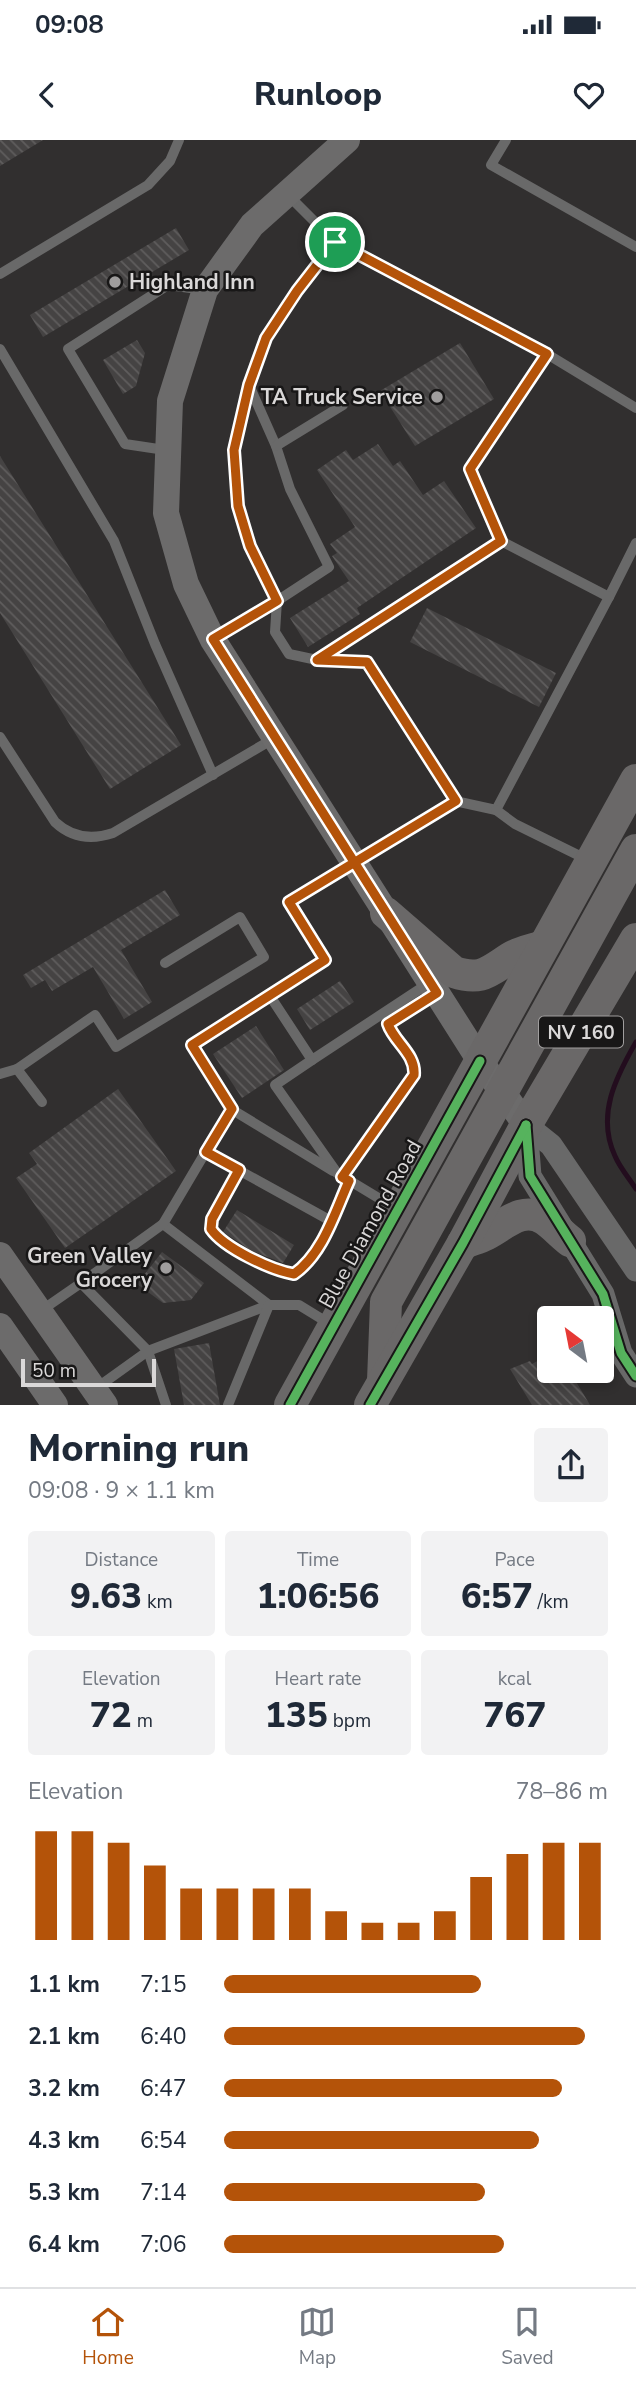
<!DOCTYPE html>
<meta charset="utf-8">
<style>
body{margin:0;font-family:"Nunito Sans",sans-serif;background:#f2f2f3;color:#1f2937;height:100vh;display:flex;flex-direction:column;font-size:26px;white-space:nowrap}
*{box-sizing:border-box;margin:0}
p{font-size:23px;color:#747a83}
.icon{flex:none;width:38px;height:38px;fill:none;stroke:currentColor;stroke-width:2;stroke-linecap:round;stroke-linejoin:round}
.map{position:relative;height:1265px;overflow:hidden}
.panel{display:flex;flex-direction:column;background:#fff;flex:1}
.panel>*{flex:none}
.needle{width:46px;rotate:328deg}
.tools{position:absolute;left:537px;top:1166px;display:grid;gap:14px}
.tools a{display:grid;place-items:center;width:77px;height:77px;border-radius:7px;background:#fff;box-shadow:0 4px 10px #0003;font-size:35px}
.scale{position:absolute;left:21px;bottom:18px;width:135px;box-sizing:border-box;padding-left:7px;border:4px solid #dad8d8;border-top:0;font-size:19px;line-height:24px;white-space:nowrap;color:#dad8d8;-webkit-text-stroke:5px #181717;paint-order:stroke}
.pin{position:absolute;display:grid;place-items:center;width:60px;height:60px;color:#fff;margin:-30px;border:4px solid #fff;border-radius:50%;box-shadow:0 2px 7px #0007}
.round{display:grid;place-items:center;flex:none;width:74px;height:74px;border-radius:7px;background:#f2f2f3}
.summary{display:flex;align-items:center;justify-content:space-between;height:119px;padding:0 28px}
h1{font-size:38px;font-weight:800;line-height:52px}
.metrics{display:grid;grid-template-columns:repeat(3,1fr);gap:10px;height:119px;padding:7px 28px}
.metrics div{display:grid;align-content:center;border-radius:7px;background:#f2f2f3;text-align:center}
.metrics b{font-size:35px;font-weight:800}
.metrics small{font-size:19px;font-weight:400}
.metrics p{font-size:19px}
.chart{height:196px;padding:14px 28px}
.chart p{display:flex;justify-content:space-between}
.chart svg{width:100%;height:126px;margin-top:7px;stroke:#b45309;stroke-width:6}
ul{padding:0 28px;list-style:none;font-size:23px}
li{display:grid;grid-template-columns:112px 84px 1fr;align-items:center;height:52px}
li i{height:18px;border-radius:9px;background:#b45309}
.status{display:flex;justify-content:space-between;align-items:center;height:49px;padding:0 35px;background:#fff;direction:ltr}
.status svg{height:19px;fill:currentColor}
header{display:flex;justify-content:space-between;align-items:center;height:91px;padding:0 28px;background:#fff;font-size:32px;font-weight:800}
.tab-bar{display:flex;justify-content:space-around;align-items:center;height:98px;border-top:2px solid #e0e1e3;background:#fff;font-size:19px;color:#747a83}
.tab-bar a{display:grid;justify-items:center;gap:4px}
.tab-bar .selected{color:#b45309}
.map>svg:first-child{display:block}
</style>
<div class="status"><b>09:08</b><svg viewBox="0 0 49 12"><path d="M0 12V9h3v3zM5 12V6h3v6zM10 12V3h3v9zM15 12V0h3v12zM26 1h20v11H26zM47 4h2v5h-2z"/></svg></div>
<header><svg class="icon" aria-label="back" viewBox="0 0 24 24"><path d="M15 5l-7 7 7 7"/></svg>Runloop<svg class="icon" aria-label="heart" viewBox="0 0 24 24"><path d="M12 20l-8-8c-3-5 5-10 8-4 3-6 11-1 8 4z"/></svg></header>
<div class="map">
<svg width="636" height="1265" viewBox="0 0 636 1265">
<defs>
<pattern id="building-back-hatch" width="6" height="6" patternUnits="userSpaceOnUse" patternTransform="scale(1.75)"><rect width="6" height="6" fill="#454343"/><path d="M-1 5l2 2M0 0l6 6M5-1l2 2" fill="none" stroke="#5f5d5d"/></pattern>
</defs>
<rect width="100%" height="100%" fill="#312f2f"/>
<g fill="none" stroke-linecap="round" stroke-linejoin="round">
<path stroke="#230d1e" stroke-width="5" d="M636,902C616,937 596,975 615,1016C620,1028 629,1038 636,1049"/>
</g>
<g fill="url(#building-back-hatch)">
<path d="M0,0H43L0,26Z"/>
<path d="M176,88L189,110L43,197L30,175Z"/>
<path d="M137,200L145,213L136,246L123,254L103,220Z"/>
<path d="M460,203L494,259L415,306L380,251Z"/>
<path d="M378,304L393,326L400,321L423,355L444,341L476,388L357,468L360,474L308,507L290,478L349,441L332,416L337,413L330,404L355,387L317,330L346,310L353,320Z"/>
<path d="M0,316L181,605L110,649L0,473Z"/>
<path d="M427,468L556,533L539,567L410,502Z"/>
<path d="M165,750L180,775L121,810L152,862L124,879L93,827L52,851L45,840L31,848L23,835Z"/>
<path d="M340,841L354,862L310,890L297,869Z"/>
<path d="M256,886L284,930L242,958L213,914Z"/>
<path d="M118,949L176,1031L65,1108L16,1038L37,1024L29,1013Z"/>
<path d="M237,1070L294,1105L283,1123L252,1111L223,1092Z"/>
<path d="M162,1112L204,1143L191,1160L163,1163L137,1144Z"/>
<path d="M209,1203L220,1265H184L174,1209Z"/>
<path d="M550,1214V1230H569L590,1265H532L510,1229L530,1221L532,1224Z"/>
</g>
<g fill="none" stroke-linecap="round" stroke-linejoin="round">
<g stroke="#696969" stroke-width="10">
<path d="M506,0L491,25L636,107"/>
<path d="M0,134L148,45L170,21L179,0"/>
<path d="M0,209L114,401L155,504L213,635"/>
<path d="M547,214L636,268"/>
<path d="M249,245L276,306L290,349L329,427L277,461L250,406L238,366L234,310L249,245L266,198L297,151L335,102L287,54"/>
<path d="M276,306L343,265"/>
<path d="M165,310L125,304L68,209L168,145L205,150"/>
<path d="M609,457L636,403"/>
<path d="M277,461L275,492L289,514L317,520L367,522L455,661L496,670L609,457L501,401L470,329L547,214L335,102"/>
<path d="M215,498L277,461"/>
<path d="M317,520L501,401"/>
<path d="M0,597L55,682C72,698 92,700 113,693L273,599"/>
<path d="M496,670L515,684L588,720"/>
<path d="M270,856L312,920L429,843"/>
<path d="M312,920L275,945L337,1033L395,1068"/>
<path d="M17,929L42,962"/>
<path d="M0,934L17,929L95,875L116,907L264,817L240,777L165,823"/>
<path d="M231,969L333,1031"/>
<path d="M206,1012L331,1081"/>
<path d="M239,1030L212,1079L211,1089C224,1108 271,1130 294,1134C323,1114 335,1072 349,1041"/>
<path d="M342,1037L414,935C416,914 394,902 388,884L437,854"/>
<path d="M163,1084L269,1165L148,1211L166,1265"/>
<path d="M81,1143L163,1084L231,969L192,905L325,820L289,762L455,661"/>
<path d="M42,1170L81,1143L148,1211L95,1249"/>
<path d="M228,1265L269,1165H299L330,1184"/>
</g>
<g stroke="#696969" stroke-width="23">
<path d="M526,985L530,1036L603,1154L621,1213L636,1236"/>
<path d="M526,985L551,1005L636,1130"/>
</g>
<g stroke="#6c6b6b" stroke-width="26">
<path d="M347,0L252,85L205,150L170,261L166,373L186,444L213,500L480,921L526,985"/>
<path d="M0,1115L105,1265"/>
<path d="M0,1186L55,1265"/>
</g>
<g stroke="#6a6868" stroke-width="32">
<path d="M386,773L454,832C481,841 488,832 510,818C519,812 532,810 542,806"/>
<path d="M463,1103C469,1101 477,1099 483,1096C503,1087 521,1065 544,1079C553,1085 561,1094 570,1101"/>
<path d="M383,1241L386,1162L636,710"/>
<path d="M290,1265L636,640"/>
<path d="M370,1265L463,1103L526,985L636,799"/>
</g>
<g stroke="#181717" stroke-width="13">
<g id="cycleway">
<path d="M526,985L530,1036L603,1154L621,1213L636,1236"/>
<path d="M290,1265L480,921"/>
<path d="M370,1265L463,1103L526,985"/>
</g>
</g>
<use href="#cycleway" stroke="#56b35d" stroke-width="9"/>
</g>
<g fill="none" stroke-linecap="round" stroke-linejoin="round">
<g stroke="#fff" stroke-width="14">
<path id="route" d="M335,102L297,151L266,198L249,245L234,310L238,366L250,406L277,461L213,499L437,853L388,884C394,902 416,914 414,935L342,1037L349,1041C335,1072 323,1114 294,1134C271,1130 224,1108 211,1089L212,1079L239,1030L206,1012L232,969L192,905L325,820L289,762L456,661L367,522L317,520L501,401L470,329L547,214L335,102"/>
</g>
<use href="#route" stroke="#b45309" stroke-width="9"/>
</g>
<g fill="#9f9d9d" stroke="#181717" stroke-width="2.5">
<circle cx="115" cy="142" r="7"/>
<circle cx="437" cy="257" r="7"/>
<circle cx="166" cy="1128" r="7"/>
</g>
<g text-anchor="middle" stroke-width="5" stroke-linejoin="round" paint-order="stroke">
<rect fill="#181717" stroke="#a09e9e" stroke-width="2" x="539" y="876.5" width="84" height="31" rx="5"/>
<g font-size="19" font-weight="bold" fill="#dad8d8">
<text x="581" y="899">NV 160</text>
</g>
<g font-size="21" font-weight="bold" fill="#dad8d8" stroke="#181717" text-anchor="end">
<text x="129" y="149" text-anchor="start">Highland Inn</text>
<text x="423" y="264">TA Truck Service</text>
<text x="152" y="1123">Green Valley<tspan x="152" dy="24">Grocery</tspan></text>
</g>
<g font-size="21" fill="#dad8d8" stroke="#181717">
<text transform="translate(370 1084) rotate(-61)" y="7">Blue Diamond Road</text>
</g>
</g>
</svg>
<div class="tools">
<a><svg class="needle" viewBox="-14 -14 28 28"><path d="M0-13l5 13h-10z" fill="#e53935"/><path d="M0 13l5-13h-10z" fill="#747a83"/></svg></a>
</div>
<div class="scale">50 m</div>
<div class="pin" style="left:335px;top:102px;background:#1e9e55"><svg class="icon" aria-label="arrive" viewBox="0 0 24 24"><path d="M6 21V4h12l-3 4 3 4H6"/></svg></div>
</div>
<section class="panel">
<div class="summary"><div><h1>Morning run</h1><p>09:08 · 9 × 1.1 km</p></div><a class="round"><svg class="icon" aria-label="share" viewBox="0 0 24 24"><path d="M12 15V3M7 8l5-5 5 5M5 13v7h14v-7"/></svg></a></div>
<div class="metrics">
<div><p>Distance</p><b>9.63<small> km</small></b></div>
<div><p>Time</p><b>1:06:56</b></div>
<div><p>Pace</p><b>6:57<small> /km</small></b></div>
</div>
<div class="metrics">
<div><p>Elevation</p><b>72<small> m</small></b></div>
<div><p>Heart rate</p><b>135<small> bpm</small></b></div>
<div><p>kcal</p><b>767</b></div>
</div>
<div class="chart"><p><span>Elevation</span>78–86 m</p>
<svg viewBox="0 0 160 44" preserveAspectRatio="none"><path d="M5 44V6M15 44V6M25 44V10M35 44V18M45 44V26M55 44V26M65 44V26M75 44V26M85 44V34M95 44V38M105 44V38M115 44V34M125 44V22M135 44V14M145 44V10M155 44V10"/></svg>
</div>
<ul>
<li><b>1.1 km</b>7:15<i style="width:67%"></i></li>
<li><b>2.1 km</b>6:40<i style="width:94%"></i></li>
<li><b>3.2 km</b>6:47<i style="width:88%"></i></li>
<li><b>4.3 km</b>6:54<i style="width:82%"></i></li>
<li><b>5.3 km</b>7:14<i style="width:68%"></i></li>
<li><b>6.4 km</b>7:06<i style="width:73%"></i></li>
</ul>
</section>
<nav class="tab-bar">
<a class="selected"><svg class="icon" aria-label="home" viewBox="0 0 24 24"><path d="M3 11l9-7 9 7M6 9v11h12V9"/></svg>Home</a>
<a><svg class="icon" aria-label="map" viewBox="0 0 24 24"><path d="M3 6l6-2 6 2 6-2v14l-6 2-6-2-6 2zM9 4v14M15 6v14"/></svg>Map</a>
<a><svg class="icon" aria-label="saved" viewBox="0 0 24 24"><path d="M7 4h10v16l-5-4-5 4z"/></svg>Saved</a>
</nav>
